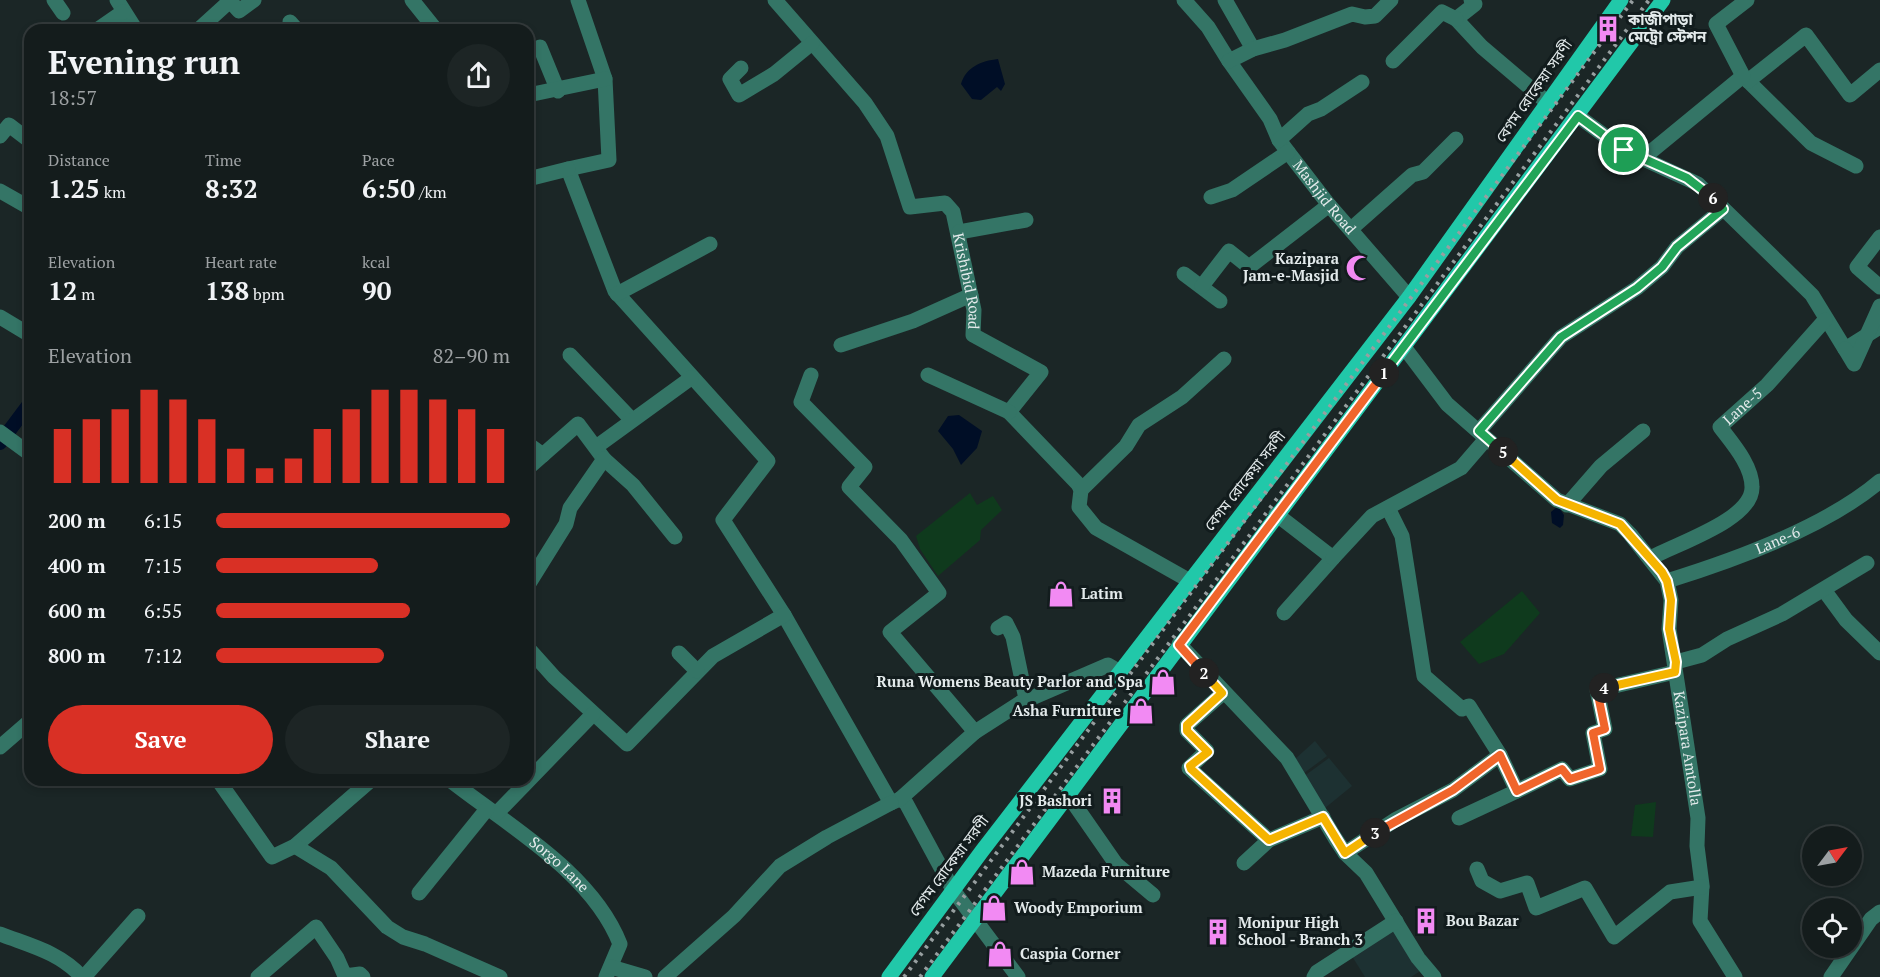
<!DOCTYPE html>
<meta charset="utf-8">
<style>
body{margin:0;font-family:"PT Serif","Noto Sans Bengali",serif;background:#1d2525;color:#f1f3f6;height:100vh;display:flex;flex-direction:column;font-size:22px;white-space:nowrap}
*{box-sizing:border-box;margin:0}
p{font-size:20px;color:#9da1a3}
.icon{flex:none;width:33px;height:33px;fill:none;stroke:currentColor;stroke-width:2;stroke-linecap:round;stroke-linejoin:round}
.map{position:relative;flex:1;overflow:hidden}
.panel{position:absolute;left:24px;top:24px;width:510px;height:762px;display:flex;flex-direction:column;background:#141c1c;border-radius:18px;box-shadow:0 3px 9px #0003,0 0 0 2px #333a3b}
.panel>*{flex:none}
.needle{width:39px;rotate:58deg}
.tools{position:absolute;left:1802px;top:826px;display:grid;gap:12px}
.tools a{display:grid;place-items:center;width:60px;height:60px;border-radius:50%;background:#141c1c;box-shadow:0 3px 9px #0003,0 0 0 2px #333a3b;font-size:30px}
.pin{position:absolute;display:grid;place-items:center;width:51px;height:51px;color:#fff;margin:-26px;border:3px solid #fff;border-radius:50%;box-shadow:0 2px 6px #0007}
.km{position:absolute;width:30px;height:30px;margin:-15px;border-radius:50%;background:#222;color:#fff;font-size:16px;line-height:30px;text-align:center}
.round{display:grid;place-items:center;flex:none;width:63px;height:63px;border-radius:32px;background:#1d2525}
.head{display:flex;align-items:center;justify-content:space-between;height:102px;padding:0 24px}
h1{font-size:33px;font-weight:600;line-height:45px}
.figures{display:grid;grid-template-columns:repeat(3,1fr);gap:9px;height:102px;padding:6px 24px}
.figures div{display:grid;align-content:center}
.figures b{font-size:26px;font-weight:600}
.figures small{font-size:16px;font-weight:400}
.figures p{font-size:16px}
.chart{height:168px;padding:12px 24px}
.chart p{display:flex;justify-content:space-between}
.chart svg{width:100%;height:108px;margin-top:6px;stroke:#d93025;stroke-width:6}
.cta{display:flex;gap:12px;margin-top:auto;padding:12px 24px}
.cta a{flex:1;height:69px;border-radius:36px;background:#d93025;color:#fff;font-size:24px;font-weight:600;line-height:69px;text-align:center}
.cta a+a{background:#1d2525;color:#f1f3f6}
ul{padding:0 24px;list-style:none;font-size:20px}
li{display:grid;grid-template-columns:96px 72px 1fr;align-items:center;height:45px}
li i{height:15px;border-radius:8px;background:#d93025}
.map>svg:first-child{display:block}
</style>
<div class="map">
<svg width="1880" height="977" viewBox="0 0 1880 977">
<rect width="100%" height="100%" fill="#1b2626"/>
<g fill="#1d3132">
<path d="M1315,741L1327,756L1304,773L1294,760Z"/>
<path d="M1329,758L1352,786L1325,808L1303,777Z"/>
<path d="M1394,926L1422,970L1411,977H1365L1350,953Z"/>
</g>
<g fill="#0f3a1d">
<path d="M970,493L977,505L993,496L1002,510L981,530L980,540L938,576L920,549L916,536Z"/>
<path d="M1522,591L1540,613L1504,654L1479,664L1460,642Z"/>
<path d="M1656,802L1653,837L1631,836L1635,805Z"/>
</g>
<g fill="#000e26">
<path d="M998,59L1005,84L1001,91L997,87L981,100L972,99L961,84C966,67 981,61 998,59Z"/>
<path d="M959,415L982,431L977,448L961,465L953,449L938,431L948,416Z"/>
<path d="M1558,506L1564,515L1563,525L1560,528L1552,523L1551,512Z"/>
</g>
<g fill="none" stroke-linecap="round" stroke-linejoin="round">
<path stroke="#000e26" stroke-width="14" d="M0,443L30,403"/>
<g stroke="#347566" stroke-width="15">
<path d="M54,0L63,13"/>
<path d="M117,0L136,30"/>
<path d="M412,0L436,30"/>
<path d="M578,0L605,79L609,160L568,169L615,291L768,461L723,520L784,615L891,803L900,799L906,803L953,890L1018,977"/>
<path id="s1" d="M775,0L865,103L887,136L910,207L945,203L953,212L974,310L973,335L1041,372L1009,412L1078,484L1081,490L1079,507L1096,528L1190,581"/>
<path id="s2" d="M1184,0L1208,27L1229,61L1270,119L1279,140L1288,152L1329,205L1409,297"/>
<path d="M1225,0L1253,49"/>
<path d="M1471,0L1475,4L1456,19L1482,47L1548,103"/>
<path d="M1747,0L1716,24L1743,76L1811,143L1856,166"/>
<path d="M290,22L297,30"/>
<path d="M97,30L123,12"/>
<path d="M198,30L230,1L239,11L254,0"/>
<path d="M540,47L558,91"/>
<path d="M1229,61L1253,49L1285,40L1352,14L1365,17L1375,16L1391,0"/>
<path d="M1393,61L1442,12L1456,19"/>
<path d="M741,68L730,79L739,95L774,74L812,43"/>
<path d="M1748,81L1806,35L1850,95L1880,70"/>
<path d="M528,95L605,79"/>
<path d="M1578,116L1624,150L1698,184L1812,295L1845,349L1880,327"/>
<path d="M0,136L9,125L30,141"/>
<path d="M1279,140L1308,114L1321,109L1362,82"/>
<path d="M1642,159L1743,76"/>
<path d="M528,179L568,169"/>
<path d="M0,191L30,208"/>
<path d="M1211,197L1232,190L1288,152"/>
<path d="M1351,229L1412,175L1423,172L1456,139"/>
<path d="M959,232L1026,220"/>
<path d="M1880,237L1857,267L1880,287"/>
<path d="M1184,274L1220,301"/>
<path d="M1202,286L1229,251L1249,267L1329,205"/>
<path d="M617,294L710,244"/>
<path d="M0,317L30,335"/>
<path d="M841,345L913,321L971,295"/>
<path id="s3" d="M1404,347L1447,404L1557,500L1620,524L1630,534L1667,581L1671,600L1669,629L1698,818L1697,846L1702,885L1700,921L1735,977"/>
<path d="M1845,349L1854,364L1880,306"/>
<path d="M570,355L631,419"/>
<path d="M811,375L801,402L865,467L849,487L901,540L939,593L890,632L975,732"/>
<path d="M928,375L1009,412"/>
<path d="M1479,431L1561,337L1637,288L1662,267L1677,247L1723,209"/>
<path d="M0,432L30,454"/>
<path d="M528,444L543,455"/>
<path d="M596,447L691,378"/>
<path d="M528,468L578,424L604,459L633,485L675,537"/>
<path d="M1081,490L1126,446L1139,425L1182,397L1224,359"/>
<path d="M1567,505L1601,466L1643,431"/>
<path d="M1388,508L1402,536L1424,676L1462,709L1469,706L1500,755L1517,791L1562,769L1570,779L1600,769L1593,733L1605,729L1597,690L1675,672"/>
<path d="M1276,514L1333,558L1284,613"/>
<path d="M1333,558L1372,516L1461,468L1486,439"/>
<path id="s4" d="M1651,558C1675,544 1753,520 1752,487C1752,465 1732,443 1720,427L1767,385L1825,320"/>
<path id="s5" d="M1667,581C1735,560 1826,527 1880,481"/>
<path d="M528,585L566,524L570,508L604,459"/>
<path d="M1824,590L1846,620L1880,653"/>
<path d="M998,628L1006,623L1013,637L1026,699"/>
<path d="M1179,644L1287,758L1335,838L1345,853L1366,873L1418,958L1434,977"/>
<path d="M528,648L554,677L627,744L713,656L784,615"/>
<path d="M679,653L697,671"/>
<path d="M1676,662L1702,655L1727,639L1782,614L1867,563"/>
<path d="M1223,693L1187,725V731L1207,751L1189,768L1269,840"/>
<path d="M0,747L30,721"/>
<path d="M218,780L272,857L295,846L371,780"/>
<path id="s6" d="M450,780C507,825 592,872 620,944L606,977"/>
<path d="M1068,795L1116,864L1153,895"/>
<path d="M900,799L975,732L1020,703L1108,665L1120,672"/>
<path d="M497,813L593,714"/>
<path d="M1459,818L1517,791"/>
<path d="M295,846L331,868L387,927L403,937L425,944L500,977"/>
<path d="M1345,853L1395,820L1453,790L1500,755"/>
<path d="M1244,863L1269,840L1323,817"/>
<path d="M1477,869L1482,881L1500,891L1527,883L1536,908L1585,888L1614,937L1670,892L1702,887"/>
<path d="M419,893L487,809"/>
<path d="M0,934C31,946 59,952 82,977"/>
<path d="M611,967L645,977"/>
<path d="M84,977L138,916"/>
<path d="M258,977L316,927L337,958L345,976L360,974L363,977"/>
<path d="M665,977L734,916L780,866L827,837L891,803"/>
<path d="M1314,977L1317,972L1396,921"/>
<path d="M1831,977L1871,919L1880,912"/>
</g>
<g stroke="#21c8a9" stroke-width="15">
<path d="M889,977L982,851L1409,297L1621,0"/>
<path d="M932,977L1663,0"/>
</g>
<g stroke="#979fa0" stroke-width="4" stroke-dasharray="3 6" stroke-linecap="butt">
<path d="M904,977L1633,0"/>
<path d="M920,977L1649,0"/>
</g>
</g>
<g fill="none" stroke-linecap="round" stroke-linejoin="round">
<g stroke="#fff" stroke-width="12">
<path id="split-1" d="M1384,373L1578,116L1624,150"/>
</g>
<g stroke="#fff" stroke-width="12">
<path id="split-2" d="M1204,673L1179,645L1384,373"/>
</g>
<g stroke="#fff" stroke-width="12">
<path id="split-3" d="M1204,673L1222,693L1187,725V731L1208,752L1190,766L1191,769L1269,840L1323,817L1345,853L1375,833"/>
</g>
<g stroke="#fff" stroke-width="12">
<path id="split-4" d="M1375,833L1453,790L1500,755L1517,791L1562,769L1570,779L1600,769L1593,733L1605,729L1597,690L1604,688"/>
</g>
<g stroke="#fff" stroke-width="12">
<path id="split-5" d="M1503,452L1557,500L1620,524L1662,572L1667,581L1671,600L1669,629L1676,662L1675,672L1604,688"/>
</g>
<g stroke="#fff" stroke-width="12">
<path id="split-6" d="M1503,452L1479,431L1561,337L1637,288L1662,267L1677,247L1723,209L1713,198"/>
</g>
<g stroke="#fff" stroke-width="12">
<path id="split-7" d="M1624,150L1687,178L1713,198"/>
</g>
<use href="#split-1" stroke="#22a559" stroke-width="8"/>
<use href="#split-2" stroke="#f0652b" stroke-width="8"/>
<use href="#split-3" stroke="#f5b400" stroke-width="8"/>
<use href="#split-4" stroke="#f0652b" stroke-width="8"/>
<use href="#split-5" stroke="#f5b400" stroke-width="8"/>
<use href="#split-6" stroke="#22a559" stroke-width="8"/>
<use href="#split-7" stroke="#22a559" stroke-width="8"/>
</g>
<defs>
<g id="building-bare" transform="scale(2.07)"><path d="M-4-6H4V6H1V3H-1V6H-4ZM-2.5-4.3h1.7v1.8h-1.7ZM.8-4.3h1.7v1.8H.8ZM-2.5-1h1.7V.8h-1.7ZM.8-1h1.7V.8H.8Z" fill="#f28af3" stroke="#121c1d" stroke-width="2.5" paint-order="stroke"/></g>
<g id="mosque-bare" transform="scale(2.07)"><path d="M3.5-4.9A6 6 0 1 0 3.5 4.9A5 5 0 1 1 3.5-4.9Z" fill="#f28af3" stroke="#121c1d" stroke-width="2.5" paint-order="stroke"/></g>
<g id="shop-bare" transform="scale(2.07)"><path d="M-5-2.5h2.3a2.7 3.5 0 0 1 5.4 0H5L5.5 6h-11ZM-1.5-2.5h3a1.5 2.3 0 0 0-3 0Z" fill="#f28af3" stroke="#121c1d" stroke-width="2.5" paint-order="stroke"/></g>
</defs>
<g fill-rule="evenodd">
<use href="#building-bare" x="1608" y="29"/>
<use href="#mosque-bare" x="1359" y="268"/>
<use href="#shop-bare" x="1061" y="594"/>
<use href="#shop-bare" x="1163" y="682"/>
<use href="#shop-bare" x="1141" y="711"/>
<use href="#building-bare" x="1112" y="801"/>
<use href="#shop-bare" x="1022" y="872"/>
<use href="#shop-bare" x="994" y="908"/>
<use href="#building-bare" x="1426" y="921"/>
<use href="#building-bare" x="1218" y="932"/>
<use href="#shop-bare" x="1000" y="954"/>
</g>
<g text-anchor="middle" stroke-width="6" stroke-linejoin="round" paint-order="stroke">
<g font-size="15" font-weight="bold" fill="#e3eaeb" stroke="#121c1d" text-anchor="start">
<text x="1628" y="25">কাজীপাড়া<tspan x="1628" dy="17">মেট্রো স্টেশন</tspan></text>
<text x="1339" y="264" text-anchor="end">Kazipara<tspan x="1339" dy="17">Jam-e-Masjid</tspan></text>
<text x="1081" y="599">Latim</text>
<text x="1143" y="687" text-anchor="end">Runa Womens Beauty Parlor and Spa</text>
<text x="1121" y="716" text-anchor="end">Asha Furniture</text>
<text x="1092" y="806" text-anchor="end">JS Bashori</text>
<text x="1042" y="877">Mazeda Furniture</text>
<text x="1014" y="913">Woody Emporium</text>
<text x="1446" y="926">Bou Bazar</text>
<text x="1238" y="928">Monipur High<tspan x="1238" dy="17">School - Branch 3</tspan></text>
<text x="1020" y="959">Caspia Corner</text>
</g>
<g font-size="15" fill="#e3eaeb" stroke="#121c1d">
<text transform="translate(1534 91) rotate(-55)" y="5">বেগম রোকেয়া সরণী</text>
<text dy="5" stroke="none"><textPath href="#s2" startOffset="243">Mashjid Road</textPath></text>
<text dy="5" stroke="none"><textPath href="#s1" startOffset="369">Krishibid Road</textPath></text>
<text dy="5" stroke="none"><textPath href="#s4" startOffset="228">Lane-5</textPath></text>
<text transform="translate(1245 481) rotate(-52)" y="5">বেগম রোকেয়া সরণী</text>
<text dy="5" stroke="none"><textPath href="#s5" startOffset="118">Lane-6</textPath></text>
<text dy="5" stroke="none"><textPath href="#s3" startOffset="528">Kazipara Amtolla</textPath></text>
<text dy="5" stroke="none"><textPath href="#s6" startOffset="138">Sorgo Lane</textPath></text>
<text transform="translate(949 866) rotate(-53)" y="5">বেগম রোকেয়া সরণী</text>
</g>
</g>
</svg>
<div class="tools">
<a><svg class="needle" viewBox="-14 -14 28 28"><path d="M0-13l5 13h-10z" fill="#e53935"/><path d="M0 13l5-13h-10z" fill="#9da1a3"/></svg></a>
<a><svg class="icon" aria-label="locate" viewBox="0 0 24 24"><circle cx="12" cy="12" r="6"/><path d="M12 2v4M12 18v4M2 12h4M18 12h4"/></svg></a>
</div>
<div class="pin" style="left:1624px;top:150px;background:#1e9e55"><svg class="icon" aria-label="arrive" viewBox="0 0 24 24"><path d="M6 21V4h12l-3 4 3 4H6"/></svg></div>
<b class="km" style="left:1384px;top:373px">1</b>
<b class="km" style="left:1204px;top:673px">2</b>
<b class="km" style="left:1375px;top:833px">3</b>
<b class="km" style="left:1604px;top:688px">4</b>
<b class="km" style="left:1503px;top:452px">5</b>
<b class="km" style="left:1713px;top:198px">6</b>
<section class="panel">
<div class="head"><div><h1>Evening run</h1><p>18:57</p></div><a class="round"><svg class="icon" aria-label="share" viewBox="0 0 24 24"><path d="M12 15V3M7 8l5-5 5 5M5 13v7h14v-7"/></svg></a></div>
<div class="figures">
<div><p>Distance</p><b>1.25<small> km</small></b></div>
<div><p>Time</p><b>8:32</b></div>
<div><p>Pace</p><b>6:50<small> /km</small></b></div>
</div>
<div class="figures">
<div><p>Elevation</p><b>12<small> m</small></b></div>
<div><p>Heart rate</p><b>138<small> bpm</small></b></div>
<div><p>kcal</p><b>90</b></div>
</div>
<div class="chart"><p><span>Elevation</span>82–90 m</p>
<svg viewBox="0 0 160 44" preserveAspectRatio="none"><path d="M5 44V22M15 44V18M25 44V14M35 44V6M45 44V10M55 44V18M65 44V30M75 44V38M85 44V34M95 44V22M105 44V14M115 44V6M125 44V6M135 44V10M145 44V14M155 44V22"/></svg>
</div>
<ul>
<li><b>200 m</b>6:15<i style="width:100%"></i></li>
<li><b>400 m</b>7:15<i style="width:55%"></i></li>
<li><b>600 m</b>6:55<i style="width:66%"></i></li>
<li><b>800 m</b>7:12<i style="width:57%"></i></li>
</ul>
<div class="cta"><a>Save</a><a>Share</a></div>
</section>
</div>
